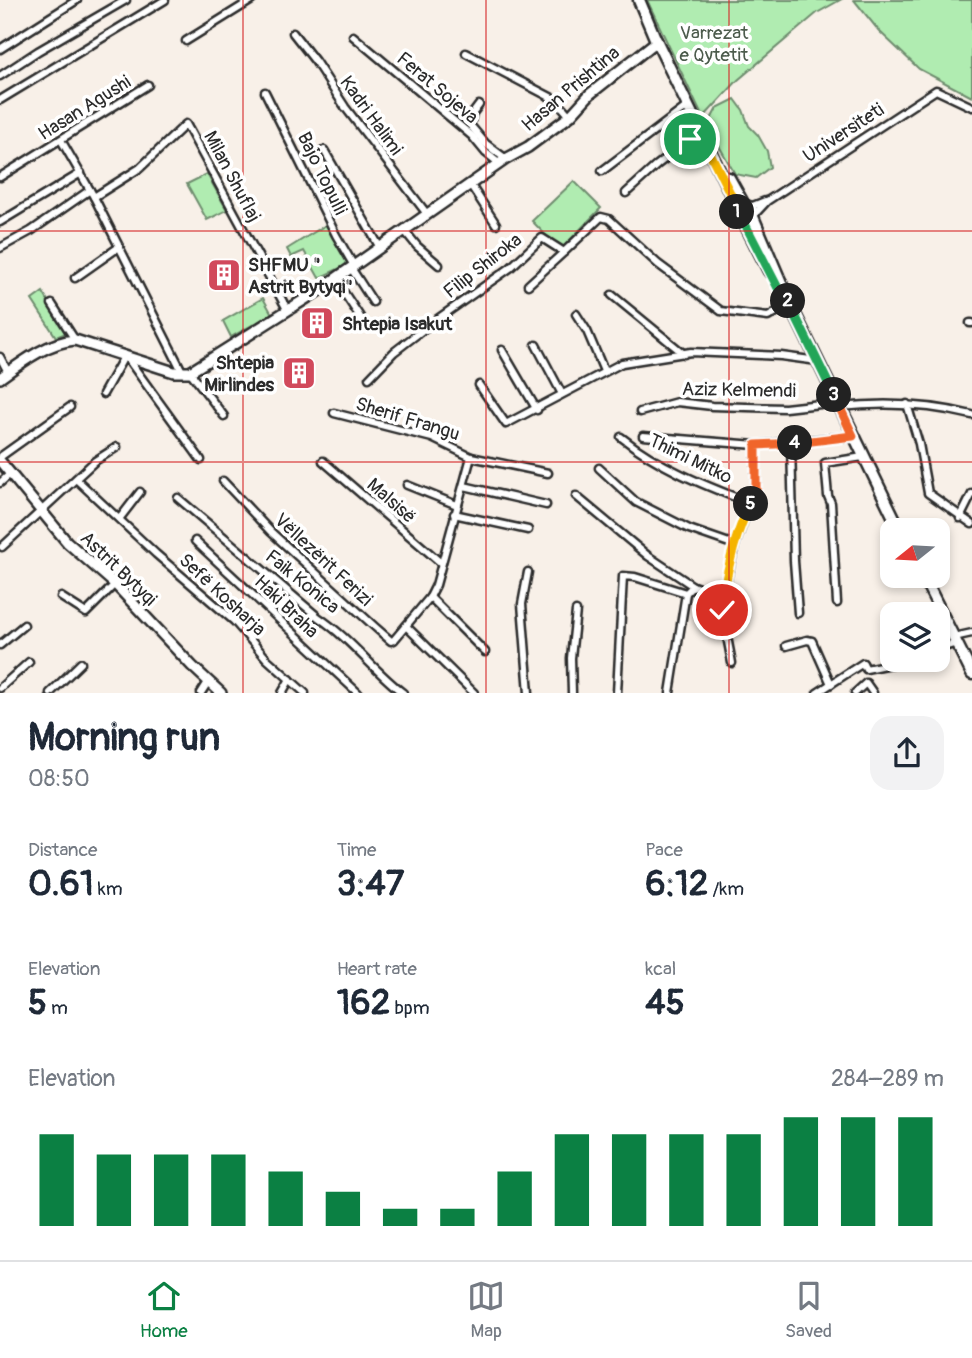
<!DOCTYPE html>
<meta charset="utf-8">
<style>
body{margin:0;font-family:Pangolin,sans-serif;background:#f2f2f3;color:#1f2937;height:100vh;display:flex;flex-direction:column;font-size:26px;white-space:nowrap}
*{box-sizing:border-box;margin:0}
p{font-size:23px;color:#747a83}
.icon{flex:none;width:38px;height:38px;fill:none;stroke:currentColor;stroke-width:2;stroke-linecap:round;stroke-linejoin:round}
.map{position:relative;height:693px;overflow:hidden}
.sheet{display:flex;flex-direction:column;background:#fff;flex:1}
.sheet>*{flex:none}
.needle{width:46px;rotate:252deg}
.tools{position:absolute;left:880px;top:518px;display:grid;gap:14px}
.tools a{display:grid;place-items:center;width:70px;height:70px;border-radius:14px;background:#fff;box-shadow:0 4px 10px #0003;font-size:35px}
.pin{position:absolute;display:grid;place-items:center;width:60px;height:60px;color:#fff;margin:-30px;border:4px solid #fff;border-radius:50%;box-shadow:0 2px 7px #0007}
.km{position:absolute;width:35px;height:35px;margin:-18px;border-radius:50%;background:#222;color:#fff;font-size:19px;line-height:35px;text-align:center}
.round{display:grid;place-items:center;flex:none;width:74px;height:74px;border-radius:21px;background:#f2f2f3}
.headline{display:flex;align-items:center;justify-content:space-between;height:119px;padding:0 28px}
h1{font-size:38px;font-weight:700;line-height:52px}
.stats{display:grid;grid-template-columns:repeat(3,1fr);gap:10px;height:119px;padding:7px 28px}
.stats div{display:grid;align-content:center}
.stats b{font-size:35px;font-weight:700}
.stats small{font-size:19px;font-weight:400}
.stats p{font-size:19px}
.chart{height:196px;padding:14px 28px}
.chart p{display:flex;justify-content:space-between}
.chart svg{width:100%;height:126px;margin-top:7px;stroke:#0b8043;stroke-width:6}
.dock{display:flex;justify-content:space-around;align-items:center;height:98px;border-top:2px solid #e0e1e3;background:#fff;font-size:19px;color:#747a83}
.dock a{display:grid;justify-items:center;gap:4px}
.dock .active{color:#0b8043}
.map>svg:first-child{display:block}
</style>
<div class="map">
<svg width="972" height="693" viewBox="0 0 972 693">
<rect width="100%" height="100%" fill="#f8f0e8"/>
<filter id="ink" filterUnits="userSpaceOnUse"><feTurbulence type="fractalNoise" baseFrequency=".0143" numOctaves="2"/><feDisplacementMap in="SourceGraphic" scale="14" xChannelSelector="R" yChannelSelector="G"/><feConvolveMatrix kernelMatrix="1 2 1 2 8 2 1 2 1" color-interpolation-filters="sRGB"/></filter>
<g filter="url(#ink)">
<g fill="#b0ecb1" stroke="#6e8c6e" stroke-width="2">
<path d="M647,0H840L817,13L738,80L703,118Z"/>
<path d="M854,0H972V97L919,69L879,31Z"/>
<path d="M735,99L743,110L749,126L758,135L767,151L770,167L756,178L735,174L714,137L709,123L717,108Z"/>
<path d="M207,174L227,210L207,220L187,184Z"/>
<path d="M574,181L601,208L560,250L532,221Z"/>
<path d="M329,223L351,263L319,278L304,251L291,257L287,249Z"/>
<path d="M43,292L66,333L56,337L32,300Z"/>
<path d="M263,298L272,314L231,337L223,321Z"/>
</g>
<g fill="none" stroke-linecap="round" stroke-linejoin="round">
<g stroke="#2b2b2b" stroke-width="11">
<g id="street">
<path d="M293,33L315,61L345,107L427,214"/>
<path d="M353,36L472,136L486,153L500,164"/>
<path d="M186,41L252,0"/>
<path d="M0,49L77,0"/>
<path d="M466,53L556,100L570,116"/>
<path d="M0,76L38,51L126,0"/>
<path d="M265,92L336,235L354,266"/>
<path d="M0,100L165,0"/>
<path d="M479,105L473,113L470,125L486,144L506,159"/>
<path d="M61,140L94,197L183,373"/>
<path d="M324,150L379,246"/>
<path d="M602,171L689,105"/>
<path d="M0,177L148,85"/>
<path d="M470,184L496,224"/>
<path d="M626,193L657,165L701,131"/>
<path d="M94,197L140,168L186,124L288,311"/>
<path d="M750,207L765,201"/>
<path d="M754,215L767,201L936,90L972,107"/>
<path d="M0,222L81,173"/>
<path d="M404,230L417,246L439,265"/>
<path d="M0,248L31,231L90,190"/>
<path d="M351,268L373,302"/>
<path d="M75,278L119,247"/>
<path d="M335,279L366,326"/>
<path d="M528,285L564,252"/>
<path d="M612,295L684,354"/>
<path d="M52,304L75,340"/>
<path d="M576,314L587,331L604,371"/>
<path d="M970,323H972"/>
<path d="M536,345L562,394"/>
<path d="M502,350L537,410"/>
<path d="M0,357L8,372"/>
<path d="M190,372L224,416"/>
<path d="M369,378L394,352L429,325L510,268L542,238L564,252L601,217L609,219L658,264L721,311L768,317L790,304"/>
<path d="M479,385L506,424L622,363L691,352L781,356L818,361"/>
<path d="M103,394L125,355L201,460"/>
<path d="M907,404L919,444L928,493L972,524"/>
<path d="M840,407C885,402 928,404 972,415"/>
<path d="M640,412L677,402L712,406L785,408L838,402"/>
<path d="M643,436L756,445"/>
<path d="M621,437C660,468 704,485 750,503"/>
<path d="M791,444L794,561L798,613"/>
<path d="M0,457L70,407"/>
<path d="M471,457L548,473"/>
<path d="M323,461L441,563"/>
<path d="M599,468L636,502L689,529L735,545"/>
<path d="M76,479L156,554L234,621L267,659L305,693"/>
<path d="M223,481L271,532L375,627L391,641L394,640L430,597L436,585L471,457L432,438L334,413"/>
<path d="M0,483L10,474"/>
<path d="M407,485L457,505"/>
<path d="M464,486L546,505"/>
<path d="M576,496L648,556L693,586"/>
<path d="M178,498L318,617C351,639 373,670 403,693"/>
<path d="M454,514L528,530"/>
<path d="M120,518L140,492"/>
<path d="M960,518L972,494"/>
<path d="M195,541L358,693"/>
<path d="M2,547L95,461L117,447"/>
<path d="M528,572L522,604L529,693"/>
<path d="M723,596L735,545L750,503L756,506V445L854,436"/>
<path d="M61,597L86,613L115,584"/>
<path d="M430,597L485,652"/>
<path d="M837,603L831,503L828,496L825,463L863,457"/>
<path d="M406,626L474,693"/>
<path d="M954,637L972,633"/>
<path d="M0,645L24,625"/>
<path d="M786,646L807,640L812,641L831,684"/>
<path d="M938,649L957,643"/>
<path d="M0,688L29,662"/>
<path d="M50,693L81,663"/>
<path d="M201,693L208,682"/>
<path d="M282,693L290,679"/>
<path d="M572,693L571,658L576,611"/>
<path d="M617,693L623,576L635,577L686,593"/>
<path d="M670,693L686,593L693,586L723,596L722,610L732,663"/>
<path d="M817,693L863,663L866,669L909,660"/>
<path d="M855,693L866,683L873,693"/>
</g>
</g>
<g stroke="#2b2b2b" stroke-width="14">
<g id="secondary">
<path d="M0,378C22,362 48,342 75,340L174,372H190L318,291L506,159L528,147L570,116L590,94L657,41"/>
<path d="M0,461L67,542L115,584L192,666L221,693"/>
</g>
</g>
<g stroke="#2b2b2b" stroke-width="15">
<g id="primary">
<path d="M639,0L655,38L738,209"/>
<path d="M729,178L744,205"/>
<circle cx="745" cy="214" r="8"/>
<path d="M753,217L790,304L900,530"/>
<path d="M744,222L769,271"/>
<path d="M923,576L972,674"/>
</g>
</g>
<use href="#street" stroke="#fff" stroke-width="6"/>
<use href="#secondary" stroke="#fff" stroke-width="9"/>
<use href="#primary" stroke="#fff" stroke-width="10"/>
</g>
</g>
<g fill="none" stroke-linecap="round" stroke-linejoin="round" filter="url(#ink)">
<g stroke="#fff" stroke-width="14">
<path id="split-1" d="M690,139L701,131L704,141L738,209L737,212"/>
</g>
<g stroke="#fff" stroke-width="14">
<path id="split-2" d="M737,212L739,220L744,222L778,288L788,301"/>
</g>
<g stroke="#fff" stroke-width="14">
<path id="split-3" d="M788,301L834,395"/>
</g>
<g stroke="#fff" stroke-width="14">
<path id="split-4" d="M795,443L853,436L834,395"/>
</g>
<g stroke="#fff" stroke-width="14">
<path id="split-5" d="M751,504L756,506V445L795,443"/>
</g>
<g stroke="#fff" stroke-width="14">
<path id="split-6" d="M722,610C724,580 736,529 751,504"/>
</g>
<use href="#split-1" stroke="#f5b400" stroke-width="9"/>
<use href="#split-2" stroke="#22a559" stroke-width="9"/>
<use href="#split-3" stroke="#22a559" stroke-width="9"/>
<use href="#split-4" stroke="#f0652b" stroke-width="9"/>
<use href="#split-5" stroke="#f0652b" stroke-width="9"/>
<use href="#split-6" stroke="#f5b400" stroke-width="9"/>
</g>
<path fill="none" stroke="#d62828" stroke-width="2" stroke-opacity="0.55" d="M243,0V693M486,0V693M729,0V693M0,231H972M0,462H972"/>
<defs>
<g id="building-square" transform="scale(1.75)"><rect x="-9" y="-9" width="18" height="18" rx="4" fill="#d1495b" stroke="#fff"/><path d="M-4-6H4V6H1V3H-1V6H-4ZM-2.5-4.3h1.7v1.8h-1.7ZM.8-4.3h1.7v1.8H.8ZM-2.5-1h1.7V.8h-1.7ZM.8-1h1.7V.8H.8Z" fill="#fff"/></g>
</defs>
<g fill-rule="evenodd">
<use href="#building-square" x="224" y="275"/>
<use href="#building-square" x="317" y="323"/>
<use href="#building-square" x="299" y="373"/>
</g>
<g text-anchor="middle" stroke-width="7" stroke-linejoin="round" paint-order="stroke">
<g font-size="19" fill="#4c5b4c" stroke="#fff">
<text x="714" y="39">Varrezat<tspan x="714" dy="22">e Qytetit</tspan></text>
</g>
<g font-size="19" fill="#2b2b2b" stroke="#fff">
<text transform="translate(438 87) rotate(40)" y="7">Ferat Sojeva</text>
<text transform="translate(570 88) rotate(-40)" y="7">Hasan Prishtina</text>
<text transform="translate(84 107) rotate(-32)" y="7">Hasan Agushi</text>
<text transform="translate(372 115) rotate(54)" y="7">Kadri Halimi</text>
<text transform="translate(843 132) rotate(-33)" y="7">Universiteti</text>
<text transform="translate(323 173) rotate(64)" y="7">Bajo Topulli</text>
<text transform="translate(233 176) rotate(62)" y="7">Milan Shuflaj</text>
<text transform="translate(482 265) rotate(-38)" y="7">Filip Shiroka</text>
<text transform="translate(739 389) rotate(1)" y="7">Aziz Kelmendi</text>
<text transform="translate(408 418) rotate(17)" y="7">Sherif Frangu</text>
<text transform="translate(691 458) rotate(26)" y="7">Thimi Mitko</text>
<text transform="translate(392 500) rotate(41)" y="7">Malsisë</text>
<text transform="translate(324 559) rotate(43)" y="7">Vëllezërit Ferizi</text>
<text transform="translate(119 568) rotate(44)" y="7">Astrit Bytyqi</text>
<text transform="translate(303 581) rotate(39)" y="7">Faik Konica</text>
<text transform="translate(223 594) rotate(43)" y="7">Sefë Kosharja</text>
<text transform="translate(287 606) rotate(44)" y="7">Haki Braha</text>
</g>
<g font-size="19" font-weight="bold" fill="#2b2b2b" stroke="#fff" text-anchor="start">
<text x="248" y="271">SHFMU "<tspan x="248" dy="22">Astrit Bytyqi"</tspan></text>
<text x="342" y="330">Shtepia Isakut</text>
<text x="274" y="369" text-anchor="end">Shtepia<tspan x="274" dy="22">Mirlindes</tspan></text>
</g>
</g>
</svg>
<div class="tools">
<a><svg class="needle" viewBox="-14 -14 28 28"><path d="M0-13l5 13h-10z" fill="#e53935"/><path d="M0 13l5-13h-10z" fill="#747a83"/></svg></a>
<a><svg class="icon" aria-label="layers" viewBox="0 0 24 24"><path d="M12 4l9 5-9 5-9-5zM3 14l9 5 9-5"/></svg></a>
</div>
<div class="pin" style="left:690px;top:139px;background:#1e9e55"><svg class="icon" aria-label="arrive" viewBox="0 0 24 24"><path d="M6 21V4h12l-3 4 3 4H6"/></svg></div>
<div class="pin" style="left:722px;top:610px;background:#d93025"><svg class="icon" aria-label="check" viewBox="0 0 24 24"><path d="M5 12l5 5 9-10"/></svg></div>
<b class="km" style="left:737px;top:212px">1</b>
<b class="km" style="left:788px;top:301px">2</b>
<b class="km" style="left:834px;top:395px">3</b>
<b class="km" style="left:795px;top:443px">4</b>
<b class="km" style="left:751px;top:504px">5</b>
</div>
<section class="sheet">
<div class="headline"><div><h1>Morning run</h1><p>08:50</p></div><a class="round"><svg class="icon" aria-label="share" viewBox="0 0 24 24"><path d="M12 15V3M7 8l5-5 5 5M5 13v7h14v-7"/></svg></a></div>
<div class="stats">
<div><p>Distance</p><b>0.61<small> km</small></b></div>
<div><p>Time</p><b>3:47</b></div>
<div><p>Pace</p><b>6:12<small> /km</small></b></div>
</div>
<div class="stats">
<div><p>Elevation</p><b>5<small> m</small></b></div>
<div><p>Heart rate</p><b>162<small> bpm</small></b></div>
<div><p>kcal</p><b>45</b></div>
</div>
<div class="chart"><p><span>Elevation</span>284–289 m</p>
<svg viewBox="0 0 160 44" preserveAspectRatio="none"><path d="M5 44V12M15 44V19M25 44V19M35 44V19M45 44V25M55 44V32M65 44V38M75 44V38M85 44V25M95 44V12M105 44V12M115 44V12M125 44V12M135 44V6M145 44V6M155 44V6"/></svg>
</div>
</section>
<nav class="dock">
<a class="active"><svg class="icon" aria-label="home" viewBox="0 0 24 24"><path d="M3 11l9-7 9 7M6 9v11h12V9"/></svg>Home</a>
<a><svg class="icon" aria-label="map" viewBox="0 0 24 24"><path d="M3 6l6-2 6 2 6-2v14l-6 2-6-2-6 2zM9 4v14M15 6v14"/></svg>Map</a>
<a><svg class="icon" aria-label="saved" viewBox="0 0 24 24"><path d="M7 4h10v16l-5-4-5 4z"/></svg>Saved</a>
</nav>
